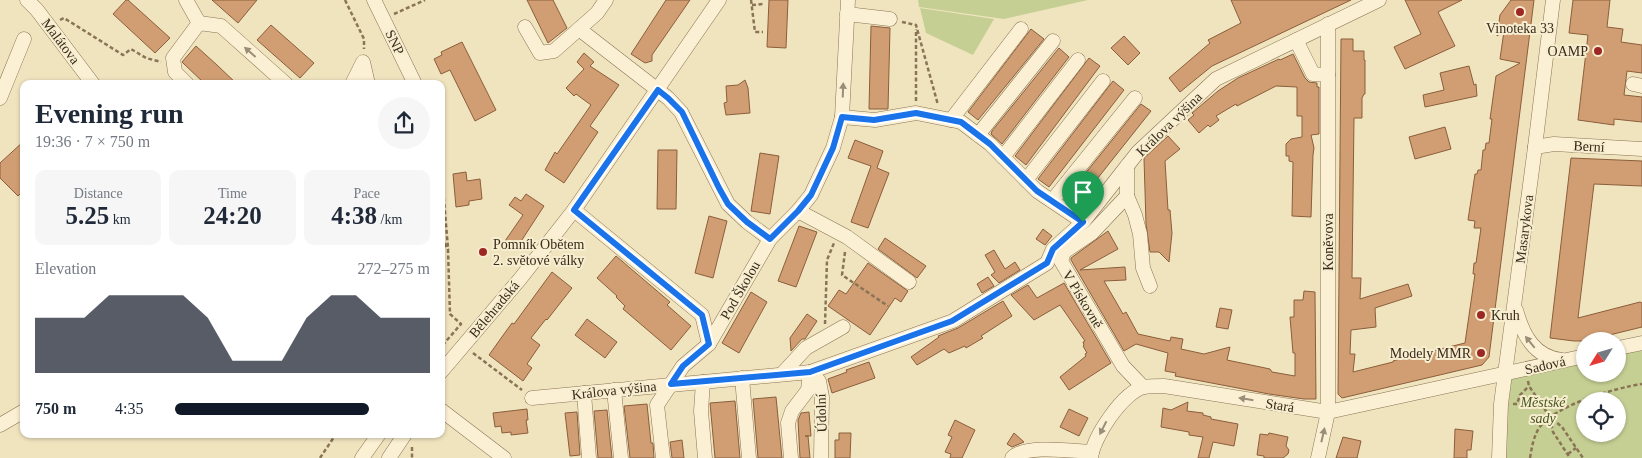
<!DOCTYPE html>
<meta charset="utf-8">
<style>
body{margin:0;font-family:Georgia,serif;background:#f6f6f7;color:#1f2937;height:100vh;display:flex;flex-direction:column;font-size:19px;white-space:nowrap}
*{box-sizing:border-box;margin:0}
p{font-size:16px;color:#747a83}
.icon{flex:none;width:28px;height:28px;fill:none;stroke:currentColor;stroke-width:2;stroke-linecap:round;stroke-linejoin:round}
.map{position:relative;flex:1;overflow:hidden}
.drawer{position:absolute;left:20px;top:80px;width:425px;height:358px;display:flex;flex-direction:column;background:#fff;border-radius:10px;box-shadow:0 1px 4px #0004}
.drawer>*{flex:none}
.needle{width:32px;rotate:233deg}
.fabs{position:absolute;left:1576px;top:332px;display:grid;gap:10px}
.fabs a{display:grid;place-items:center;width:50px;height:50px;border-radius:50%;background:#fff;box-shadow:0 1px 4px #0004;font-size:25px}
.pin{position:absolute;display:grid;place-items:center;width:42px;height:42px;color:#fff;margin:-51px -21px;border-radius:50% 50% 50% 0;rotate:-45deg;box-shadow:0 0 5px #0007}
.pin .icon{rotate:45deg}
.round{display:grid;place-items:center;flex:none;width:52px;height:52px;border-radius:26px;background:#f6f6f7}
.summary{display:flex;align-items:center;justify-content:space-between;height:85px;padding:0 15px}
h1{font-size:28px;font-weight:700;line-height:38px}
.figures{display:grid;grid-template-columns:repeat(3,1fr);gap:8px;height:85px;padding:5px 15px}
.figures div{display:grid;align-content:center;border-radius:10px;background:#f6f6f7;text-align:center}
.figures b{font-size:25px;font-weight:700}
.figures small{font-size:14px;font-weight:400}
.figures p{font-size:14px}
.chart{height:140px;padding:10px 15px}
.chart p{display:flex;justify-content:space-between}
.chart svg{width:100%;height:90px;margin-top:5px;fill:#111827;opacity:.7}
ul{padding:0 15px;list-style:none;font-size:16px}
li{display:grid;grid-template-columns:80px 60px 1fr;align-items:center;height:38px}
li i{height:12px;border-radius:6px;background:#111827}
.map>svg:first-child{display:block}
</style>
<div class="map">
<svg width="1642" height="458" viewBox="0 0 1642 458">
<rect width="100%" height="100%" fill="#f0e4bf"/>
<g fill="#c6cf93" fill-rule="evenodd">
<path d="M918,0H1088L1004,19L919,7Z"/>
<path d="M920,8L994,19L973,55L926,33Z"/>
<path d="M1642,343V458H1499L1505,374L1585,356V374H1618V348ZM1585,401H1618V434H1585Z"/>
</g>
<g fill="#d19e73" stroke="#8b5e3b">
<path d="M126,0H128L170,38L155,53L113,14Z"/>
<path d="M212,0H257L238,23Z"/>
<path d="M527,0H553L567,28L548,43Z"/>
<path d="M666,0H690L652,55V61L645,63L631,54Z"/>
<path d="M769,0H788L786,48L767,47Z"/>
<path d="M1231,0H1351L1212,66L1180,92L1169,78L1210,43L1208,40L1241,23Z"/>
<path d="M1405,0H1462L1438,12L1455,46L1405,69L1394,47L1421,34Z"/>
<path d="M1511,0H1534L1489,357L1482,365L1342,398L1338,394L1341,39H1353V51H1364V60H1365V94H1364L1362,98V118H1354L1352,278H1361L1360,299L1408,284L1412,296L1375,308L1376,327L1351,330L1350,354H1355L1353,372L1393,362V361L1406,357L1405,354L1415,352L1416,355L1465,343L1475,274H1473L1474,263H1476L1481,228H1474L1475,221L1468,220L1475,174H1477L1478,170H1481L1483,150H1485L1486,143H1489L1492,119H1490L1496,76L1520,63L1500,59L1504,31L1497,36L1500,15Z"/>
<path d="M1573,0H1610L1607,27L1623,29L1621,42L1642,45V73L1627,71L1624,95L1642,97V122L1614,119V125L1578,120L1588,35L1569,33Z"/>
<path d="M271,25L314,63L300,78L257,40Z"/>
<path d="M871,26L890,28L888,109H869Z"/>
<path d="M1031,29L1044,39L978,120L968,112Z"/>
<path d="M1124,36L1140,53L1128,65L1111,48Z"/>
<path d="M462,42L496,110L475,121L450,70L441,74L434,59L442,55L441,52Z"/>
<path d="M196,46L217,65L237,84H205L183,63L182,62Z"/>
<path d="M1059,48L1069,57L1002,144L991,134L992,131Z"/>
<path d="M584,53L594,62L590,66L619,85L590,126L598,132L564,183L545,170L555,152L557,154L591,105L576,94L574,96L566,88L584,69L577,62Z"/>
<path d="M1293,54L1305,78L1309,82L1317,83V87H1319V134L1311,135L1314,148L1313,155L1311,217L1292,216L1293,162L1289,161V156H1286V144L1291,139L1302,137V116H1297V87L1276,86L1237,106L1236,104L1216,116L1219,120L1210,127L1208,125L1199,133L1188,120L1194,115L1192,113L1218,91L1238,78L1279,59L1280,60Z"/>
<path d="M1089,58L1100,66L1026,165L1015,156Z"/>
<path d="M1469,66L1474,85L1476,84L1477,96L1425,107L1423,95L1444,90L1440,73Z"/>
<path d="M745,80L748,88L750,113L726,115L724,103L727,102L726,86L738,85Z"/>
<path d="M1113,81L1124,90L1049,187L1038,179Z"/>
<path d="M1141,104L1151,111L1078,203L1068,195Z"/>
<path d="M1445,127L1451,149L1415,159L1409,137Z"/>
<path d="M1168,136L1180,149L1165,161L1168,210H1170L1172,233L1169,262L1159,252H1150L1146,224L1144,158Z"/>
<path d="M855,140L883,151L877,168L889,173L868,228L851,222L871,166L848,158Z"/>
<path d="M24,141V190L18,196L0,178V163Z"/>
<path d="M658,150H677L676,209H657Z"/>
<path d="M760,153L779,156L770,214L751,211Z"/>
<path d="M1571,158L1642,161V186L1594,184L1578,318L1640,302L1642,303V327L1585,341H1574L1550,338Z"/>
<path d="M466,172L467,181L480,179L482,199L469,201V205L456,207L453,174Z"/>
<path d="M526,194L544,206L516,249L505,241L523,215L509,205L515,197L521,201Z"/>
<path d="M709,216L727,221L713,278L695,273Z"/>
<path d="M799,226L817,232L796,287L778,281Z"/>
<path d="M1043,229L1052,236L1045,245L1036,239Z"/>
<path d="M1108,231L1118,249L1080,270L1125,267L1126,280L1104,281L1123,314L1126,312L1138,334L1170,341L1171,337L1183,339L1181,349L1204,354L1230,347L1227,360L1270,369L1272,372L1295,376V353H1293L1290,317H1294V300H1303L1304,291L1315,292L1316,399H1304L1269,394L1175,376L1176,373L1165,371L1168,353L1136,344L1124,351L1071,260V258Z"/>
<path d="M885,238L926,266L917,278L878,249Z"/>
<path d="M994,250L1005,269L1015,262L1020,270L999,283L991,275L995,272L985,255Z"/>
<path d="M616,256L670,302L667,305L691,326L671,350L623,309L625,306L616,297L617,296L597,278Z"/>
<path d="M868,263L908,291L901,302L895,298L870,335L828,306L839,290L846,294Z"/>
<path d="M552,272L572,288L547,320L546,319L531,338L540,345L527,364L532,368L523,381L489,355L504,334L512,323L514,324Z"/>
<path d="M988,277L994,286L982,293L977,284Z"/>
<path d="M1064,283L1111,363L1069,390L1060,377L1086,356L1085,354L1087,353L1083,346L1084,345L1083,342L1085,341L1060,305L1034,320L1011,295L1028,285L1037,298Z"/>
<path d="M751,292L767,302L739,353L722,343Z"/>
<path d="M1003,301L1012,316L981,336L983,338L966,348L965,346L949,353L944,349L917,365L911,357L939,337L938,336L958,328Z"/>
<path d="M1220,308L1232,310L1228,329L1216,327Z"/>
<path d="M807,314L817,321L805,339H802L791,351L790,338Z"/>
<path d="M587,319L617,342L605,358L575,335Z"/>
<path d="M869,362L875,378L832,393L828,379L847,372L846,370Z"/>
<path d="M776,397L782,458H758L753,399Z"/>
<path d="M735,401L740,458H715L710,403Z"/>
<path d="M1188,402L1187,411L1203,413V415L1211,417V419L1238,424L1234,446L1213,442L1209,458H1198L1203,437L1189,435V432L1161,427L1163,408L1171,410Z"/>
<path d="M647,404L651,443H653L654,458H630L624,406Z"/>
<path d="M527,409L528,420H526L528,433L511,435V432L502,433L501,426L495,427L493,413Z"/>
<path d="M1069,409L1088,418L1079,436L1060,427Z"/>
<path d="M607,410L612,458H598L594,411Z"/>
<path d="M577,412L580,455L570,456L565,413Z"/>
<path d="M809,412L811,436H805H808L810,458H800L798,420L801,413Z"/>
<path d="M955,420L975,430L962,458H950L951,454L945,452L952,437L948,435Z"/>
<path d="M1455,429L1473,431L1471,450H1467V458H1454Z"/>
<path d="M839,433H851L850,458H835V440H839Z"/>
<path d="M1014,433L1024,442L1012,447L1007,444Z"/>
<path d="M1269,433L1288,437L1286,446L1289,450L1288,454L1283,458H1264V456L1257,455L1260,434L1268,435Z"/>
<path d="M1343,437L1361,441L1357,458H1336Z"/>
<path d="M682,440L684,458H672L670,442Z"/>
</g>
<g fill="none" stroke-linecap="round" stroke-linejoin="round">
<g stroke="#8a7456" stroke-width="15">
<g id="minor">
<path d="M27,0L37,10L93,84"/>
<path d="M186,0L199,23"/>
<path d="M374,0L415,84"/>
<path d="M847,14L890,19"/>
<path d="M525,27L540,53L554,51L597,13L606,0"/>
<path d="M579,29L668,98L681,112L728,204L747,222L770,239"/>
<path d="M1296,40L1313,74L1328,75"/>
<path d="M187,84L175,72L173,58L199,23L221,26L286,84"/>
<path d="M352,84L363,62L368,84"/>
<path d="M1633,84L1642,86"/>
<path d="M0,98L24,39"/>
<path d="M842,117L875,120L916,113L961,122L990,144L1037,191L1083,222"/>
<path d="M951,120L1021,29"/>
<path d="M978,135L1053,41"/>
<path d="M1535,147L1554,144L1642,149"/>
<path d="M1003,157L1078,60"/>
<path d="M1127,166V196L1092,233L1064,252L1061,261L1123,366L1143,387"/>
<path d="M1026,180L1103,81"/>
<path d="M1127,196L1135,215L1140,234L1143,268L1150,286"/>
<path d="M1052,201L1135,98"/>
<path d="M574,210L702,315L709,344"/>
<path d="M798,211L847,237L909,282"/>
<path d="M1516,310C1523,335 1534,357 1562,360"/>
<path d="M1618,348L1642,343"/>
<path d="M441,372L520,279L574,210L719,0"/>
<path d="M810,372L819,381L822,397L821,458"/>
<path d="M782,374L806,348L843,327"/>
<path d="M742,378L749,458"/>
<path d="M703,382L701,411L705,458"/>
<path d="M614,390L621,458"/>
<path d="M584,393L589,458"/>
<path d="M532,398L810,372L953,321L1047,263L1053,249L1083,222L1138,152L1216,79L1379,0"/>
<path d="M441,410L504,458"/>
<path d="M0,425L24,411"/>
<path d="M362,458L379,434"/>
<path d="M389,458L405,434"/>
<path d="M663,458L657,405L683,366L709,344L770,239L798,211L811,195L833,148L842,117L848,0"/>
<path d="M791,458L788,423L792,411L808,390L810,372"/>
<path d="M1012,458C1025,444 1073,451 1092,452"/>
<path d="M1091,458C1093,437 1123,392 1144,387C1151,386 1158,386 1164,386L1328,412L1585,356"/>
<path d="M1318,458L1328,412V24"/>
<path d="M1499,458L1501,404L1535,147L1553,0"/>
</g>
</g>
<g stroke="#8a7456" stroke-width="2.5" stroke-dasharray="4 2.5" stroke-linecap="butt">
<path d="M345,0L364,39V49"/>
<path d="M751,0L755,32H763"/>
<path d="M752,5L763,4"/>
<path d="M394,14L425,0"/>
<path d="M60,20L64,18L123,55L131,49L146,58L161,62"/>
<path d="M902,22L916,25L938,105"/>
<path d="M916,101V29"/>
<path d="M441,165L448,248"/>
<path d="M441,238L448,249L450,314L461,324L441,347"/>
<path d="M845,252L842,275L888,306"/>
<path d="M825,324L827,260L834,243"/>
<path d="M473,353L522,390"/>
<path d="M1528,381L1529,386L1550,417L1562,427L1583,458"/>
<path d="M1513,404H1517L1520,395L1529,386"/>
<path d="M1550,418L1553,432L1570,458"/>
<path d="M412,447V458"/>
<path d="M1568,454L1576,448"/>
<path d="M320,458L336,434"/>
<path d="M1530,458C1532,447 1533,438 1539,428C1555,405 1615,388 1642,384"/>
</g>
<use href="#minor" stroke="#fbf0d3" stroke-width="14"/>
</g>
<defs><path id="oneway-solid" d="M-6-.8H1V-3.2L6.5 0L1 3.2V.8H-6Z" transform="scale(1.25)"/></defs>
<g fill="#9a8e78">
<use href="#oneway-solid" transform="translate(250 52) rotate(-139)"/>
<use href="#oneway-solid" transform="translate(843 90) rotate(-88)"/>
<use href="#oneway-solid" transform="translate(1530 342) rotate(-129)"/>
<use href="#oneway-solid" transform="translate(1246 399) rotate(-171)"/>
<use href="#oneway-solid" transform="translate(1103 428) rotate(117)"/>
<use href="#oneway-solid" transform="translate(1323 435) rotate(-77)"/>
</g>
<g fill="none" stroke-linecap="round" stroke-linejoin="round">
<g stroke="#fff" stroke-width="10">
<path id="route" d="M658,90L668,98L682,112L719,188L728,204L747,222L770,239L798,211L811,195L833,148L842,117L874,120L916,113L961,122L990,144L1037,191L1083,222L1053,249L1047,263L952,321L810,372L671,384L683,366L709,344L702,315L574,210Z"/>
</g>
<use href="#route" stroke="#1a73e8" stroke-width="6"/>
</g>
<g fill="#9d2723" stroke="#f7edcf" stroke-width="2">
<circle cx="1520" cy="12" r="5"/>
<circle cx="1598" cy="51" r="5"/>
<circle cx="483" cy="252" r="5"/>
<circle cx="1481" cy="315" r="5"/>
<circle cx="1481" cy="353" r="5"/>
</g>
<g text-anchor="middle" stroke-width="4" stroke-linejoin="round" paint-order="stroke">
<g font-size="14" fill="#392b1c" stroke="#f7edcf" text-anchor="end">
<text x="1520" y="33" text-anchor="middle">Vinoteka 33</text>
<text x="1588" y="56">OAMP</text>
<text x="493" y="249" text-anchor="start">Pomník Obětem<tspan x="493" dy="16">2. světové války</tspan></text>
<text x="1491" y="320" text-anchor="start">Kruh</text>
<text x="1471" y="358">Modely MMR</text>
</g>
<g font-size="14" fill="#392b1c" stroke="#f7edcf">
<text transform="translate(61 41) rotate(53)" y="5">Malátova</text>
<text transform="translate(395 42) rotate(64)" y="5">SNP</text>
<text transform="translate(1169 124) rotate(-44)" y="5">Králova výšina</text>
<text transform="translate(1589 146) rotate(3)" y="5">Berní</text>
<text transform="translate(1524 229) rotate(-83)" y="5">Masarykova</text>
<text transform="translate(1328 242) rotate(-90)" y="5">Koněvova</text>
<text transform="translate(740 290) rotate(-60)" y="5">Pod Školou</text>
<text transform="translate(1083 299) rotate(59)" y="5">V Pískovně</text>
<text transform="translate(494 309) rotate(-50)" y="5">Bělehradská</text>
<text transform="translate(1545 365) rotate(-13)" y="5">Sadová</text>
<text transform="translate(614 390) rotate(-6)" y="5">Králova výšina</text>
<text transform="translate(1280 405) rotate(9)" y="5">Stará</text>
<text transform="translate(821 413) rotate(-92)" y="5">Údolní</text>
</g>
<g font-size="14" font-style="italic" fill="#475721" stroke="#f7edcf">
<text x="1543" y="407">Městské<tspan x="1543" dy="16">sady</tspan></text>
</g>
</g>
</svg>
<div class="fabs">
<a><svg class="needle" viewBox="-14 -14 28 28"><path d="M0-13l5 13h-10z" fill="#e53935"/><path d="M0 13l5-13h-10z" fill="#747a83"/></svg></a>
<a><svg class="icon" aria-label="locate" viewBox="0 0 24 24"><circle cx="12" cy="12" r="6"/><path d="M12 2v4M12 18v4M2 12h4M18 12h4"/></svg></a>
</div>
<div class="pin" style="left:1083px;top:222px;background:#1e9e55"><svg class="icon" aria-label="arrive" viewBox="0 0 24 24"><path d="M6 21V4h12l-3 4 3 4H6"/></svg></div>
<section class="drawer">
<div class="summary"><div><h1>Evening run</h1><p>19:36 · 7 × 750 m</p></div><a class="round"><svg class="icon" aria-label="share" viewBox="0 0 24 24"><path d="M12 15V3M7 8l5-5 5 5M5 13v7h14v-7"/></svg></a></div>
<div class="figures">
<div><p>Distance</p><b>5.25<small> km</small></b></div>
<div><p>Time</p><b>24:20</b></div>
<div><p>Pace</p><b>4:38<small> /km</small></b></div>
</div>
<div class="chart"><p><span>Elevation</span>272–275 m</p>
<svg viewBox="0 0 160 44" preserveAspectRatio="none"><path d="M0 44V17L10 17L20 17L30 6L40 6L50 6L60 6L70 17L80 38L90 38L100 38L110 17L120 6L130 6L140 17L150 17L160 17V44z"/></svg>
</div>
<ul>
<li><b>750 m</b>4:35<i style="width:76%"></i></li>
</ul>
</section>
</div>
